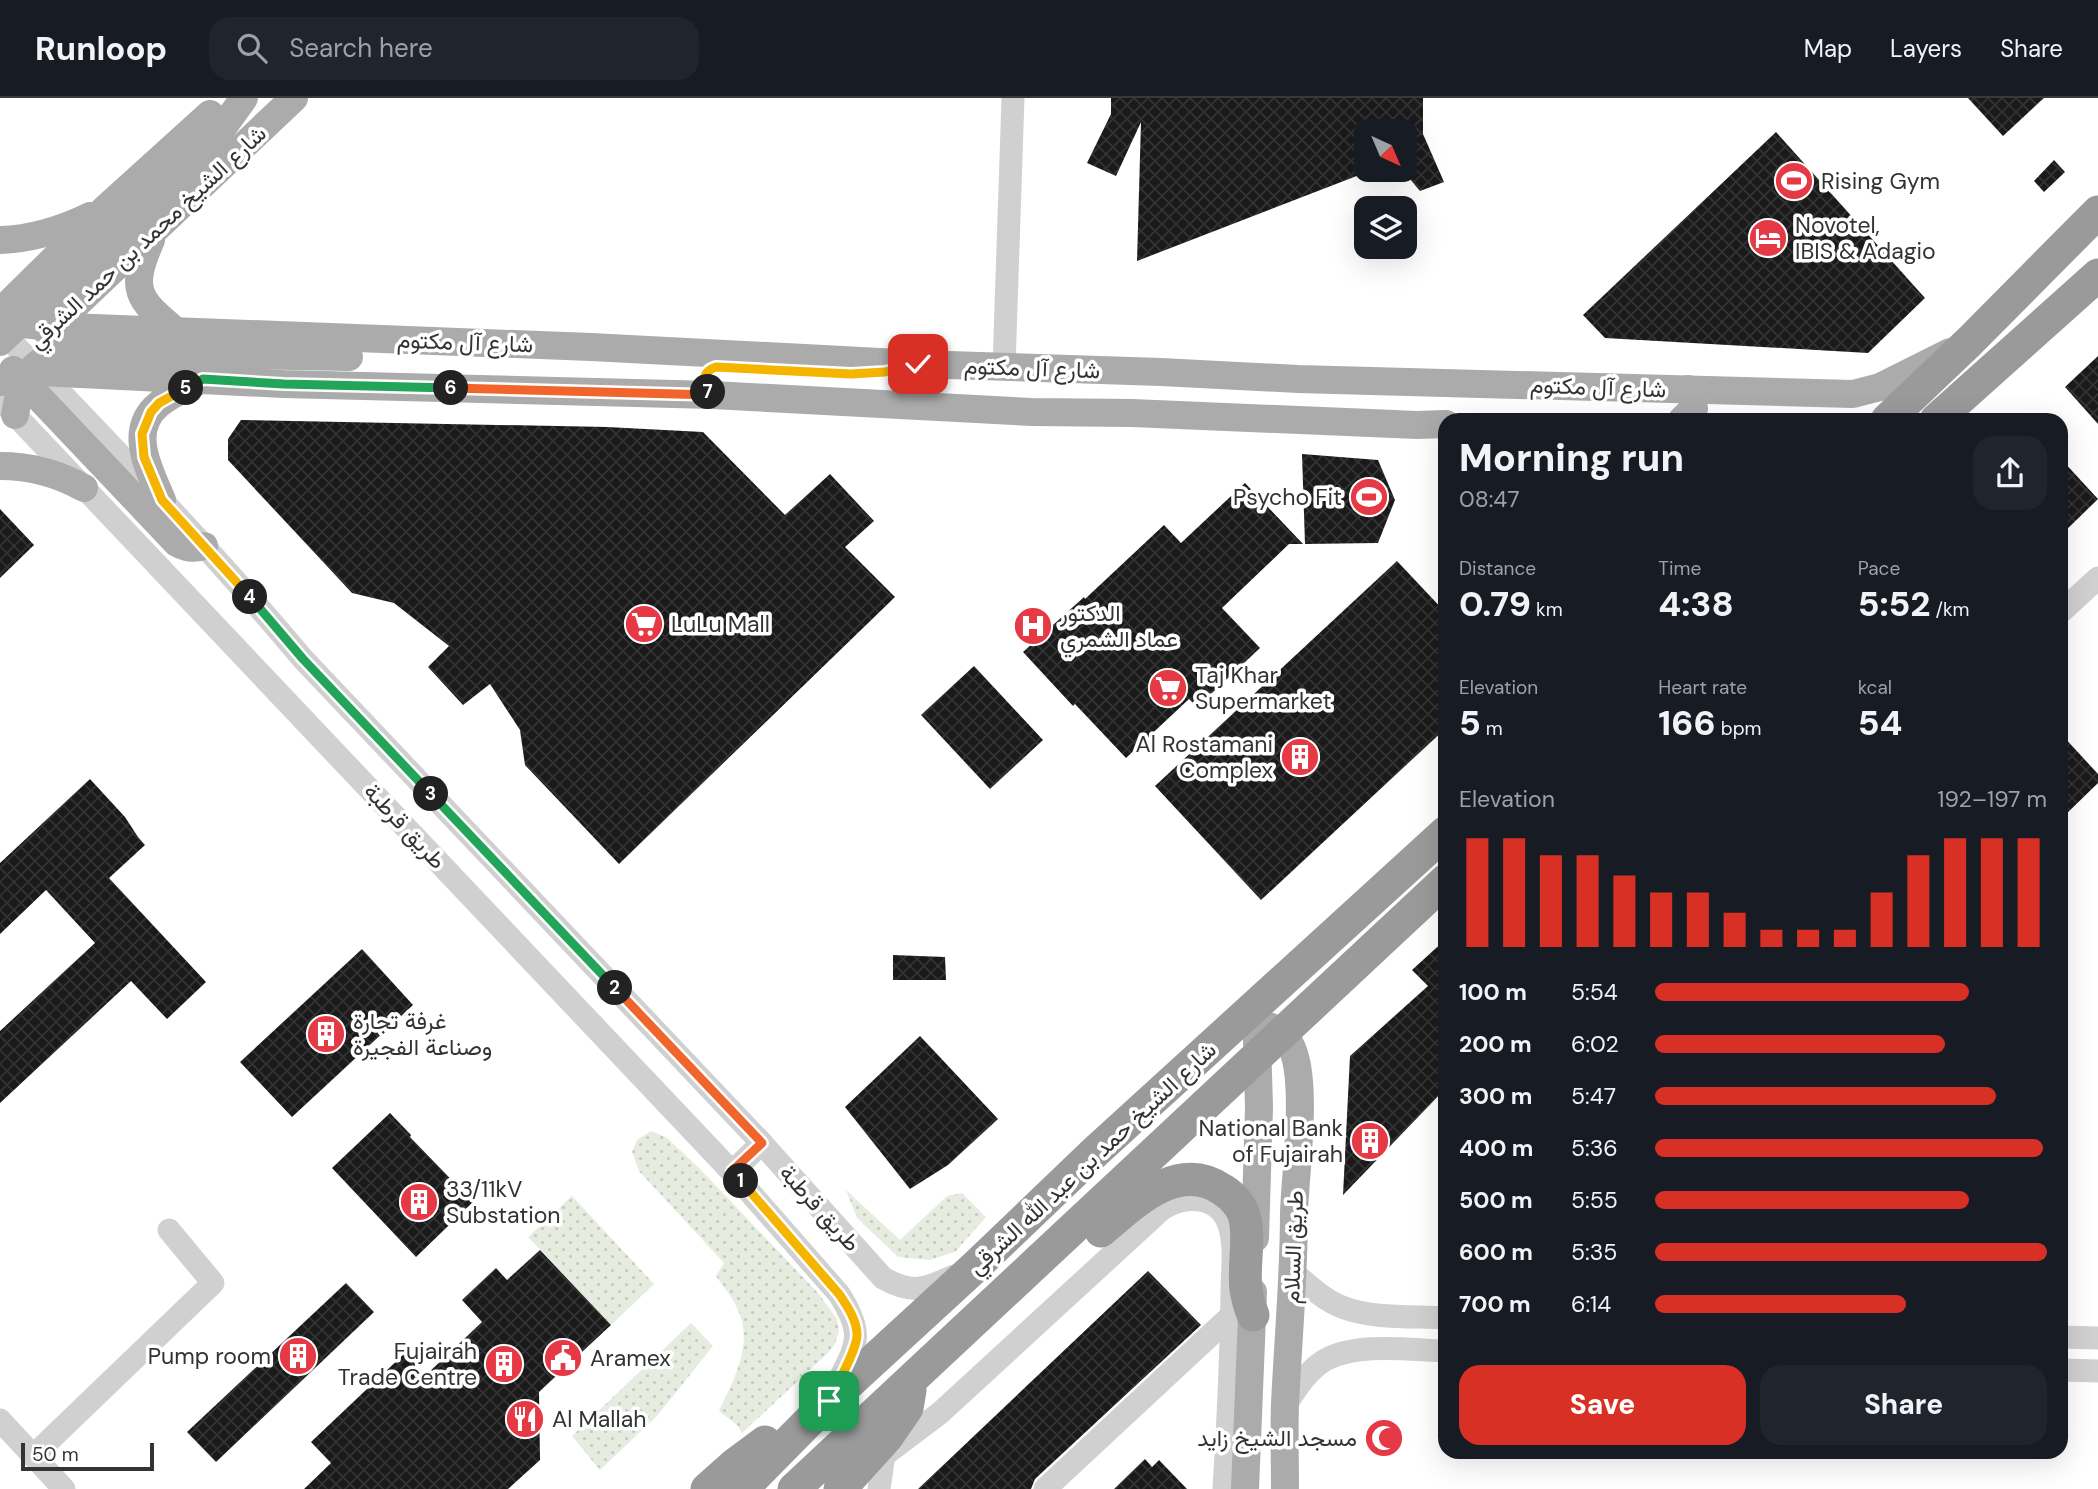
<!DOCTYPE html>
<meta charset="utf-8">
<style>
body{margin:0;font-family:"DM Sans",Vazirmatn,sans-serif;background:#20242c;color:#f1f3f6;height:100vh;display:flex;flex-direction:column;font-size:26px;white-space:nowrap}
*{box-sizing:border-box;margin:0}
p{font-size:23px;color:#9ea1a6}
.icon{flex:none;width:38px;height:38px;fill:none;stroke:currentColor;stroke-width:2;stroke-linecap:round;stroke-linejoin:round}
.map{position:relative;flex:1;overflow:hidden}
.panel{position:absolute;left:1438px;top:315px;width:630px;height:1046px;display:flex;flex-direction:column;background:#171b24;border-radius:21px;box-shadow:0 7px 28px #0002}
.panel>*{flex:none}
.needle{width:46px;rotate:136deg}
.tools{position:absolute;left:1354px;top:21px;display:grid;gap:14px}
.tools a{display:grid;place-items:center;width:63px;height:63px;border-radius:14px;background:#171b24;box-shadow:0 7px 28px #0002;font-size:35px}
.scale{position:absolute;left:21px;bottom:18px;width:133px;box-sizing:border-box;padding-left:7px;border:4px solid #333;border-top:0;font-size:19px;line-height:24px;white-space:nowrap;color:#333;-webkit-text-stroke:5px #fff;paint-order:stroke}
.pin{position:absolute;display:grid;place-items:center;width:60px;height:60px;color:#fff;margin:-30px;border-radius:14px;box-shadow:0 4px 10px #0006}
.km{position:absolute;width:35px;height:35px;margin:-18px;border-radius:50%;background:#222;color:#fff;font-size:19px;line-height:35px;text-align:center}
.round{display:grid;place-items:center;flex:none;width:74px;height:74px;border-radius:21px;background:#20242c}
.overview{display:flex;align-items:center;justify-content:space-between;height:119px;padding:0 21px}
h1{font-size:38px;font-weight:800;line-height:52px}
.metrics{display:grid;grid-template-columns:repeat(3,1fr);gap:10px;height:119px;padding:7px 21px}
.metrics div{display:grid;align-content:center}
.metrics b{font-size:35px;font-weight:800}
.metrics small{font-size:19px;font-weight:400}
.metrics p{font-size:19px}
.chart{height:196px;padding:14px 21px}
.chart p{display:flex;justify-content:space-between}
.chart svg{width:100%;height:126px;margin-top:7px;stroke:#d93025;stroke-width:6}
.action{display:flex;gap:14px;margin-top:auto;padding:14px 21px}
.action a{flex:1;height:80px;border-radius:21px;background:#d93025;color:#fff;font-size:28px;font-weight:800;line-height:80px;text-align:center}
.action a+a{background:#20242c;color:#f1f3f6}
ul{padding:0 21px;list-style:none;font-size:23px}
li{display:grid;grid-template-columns:112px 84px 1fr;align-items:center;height:52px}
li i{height:18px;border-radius:9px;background:#d93025}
header{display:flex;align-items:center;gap:42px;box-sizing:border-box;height:98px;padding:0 35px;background:#171b24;border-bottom:2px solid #363941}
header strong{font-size:33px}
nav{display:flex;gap:38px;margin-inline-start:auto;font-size:24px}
.search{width:490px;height:63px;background:#20242c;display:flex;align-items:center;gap:18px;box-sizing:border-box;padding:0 24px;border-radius:21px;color:#9ea1a6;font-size:26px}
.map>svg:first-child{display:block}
</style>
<header>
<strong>Runloop</strong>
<div class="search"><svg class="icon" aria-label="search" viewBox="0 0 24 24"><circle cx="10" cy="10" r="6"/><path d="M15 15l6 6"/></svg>Search here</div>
<nav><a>Map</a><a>Layers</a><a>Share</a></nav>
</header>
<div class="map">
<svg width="2098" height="1391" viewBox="0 0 2098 1391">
<defs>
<pattern id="grass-dots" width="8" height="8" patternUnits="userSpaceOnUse" patternTransform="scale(1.75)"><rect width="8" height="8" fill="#e6ecdf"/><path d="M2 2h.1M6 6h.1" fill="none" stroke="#c6cbc0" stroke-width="1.8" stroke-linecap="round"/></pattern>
<pattern id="building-cross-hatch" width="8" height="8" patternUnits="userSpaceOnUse" patternTransform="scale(1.75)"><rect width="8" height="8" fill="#1a1a1a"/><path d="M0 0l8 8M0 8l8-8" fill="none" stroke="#333"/></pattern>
</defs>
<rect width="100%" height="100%" fill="#fff"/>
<g fill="url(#grass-dots)">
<path d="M651,1033L666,1039L699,1070L818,1195L837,1221L839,1233L835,1246L829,1254L742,1335L737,1327L719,1313C732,1286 751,1251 741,1220C737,1205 725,1191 716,1178L724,1165L639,1073L632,1054L637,1042Z"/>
<path d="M846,1092L900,1142L947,1098L962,1095L986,1119L955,1154L929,1162L898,1159L857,1120Z"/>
<path d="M572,1098L654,1186L611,1227L528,1139Z"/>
<path d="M691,1225L713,1248L657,1318L600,1372L572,1338Z"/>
</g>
<g fill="url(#building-cross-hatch)">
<path d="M1111,0H1423V36L1444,84L1420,93L1405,75V33H1367V74L1137,163L1141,24L1116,78L1087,65L1111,16Z"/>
<path d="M1968,0H2044L2003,38Z"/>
<path d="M1776,34L1925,200L1868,255L1605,240L1583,217Z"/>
<path d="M2054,62L2065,74L2044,94L2034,83Z"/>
<path d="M2098,258V326L2065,289Z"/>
<path d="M241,322L607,329L703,334L785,417L830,376L874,423L845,449L895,499L619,766L525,667L520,632L490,586L463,607L428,569L449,548L394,505L352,495L228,362V341Z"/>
<path d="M1302,356L1378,362L1395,402L1378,445L1305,446Z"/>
<path d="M2062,362L2098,401L2062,436Z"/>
<path d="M1245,385L1303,446H1289L1222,510L1260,550L1197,609L1189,601L1126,660L1075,606L1073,608L1023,554L1084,499L1085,501L1164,427L1181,445Z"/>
<path d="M0,411L34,447L0,480Z"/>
<path d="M1397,463L1446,515V630L1261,802L1155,688Z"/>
<path d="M974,568L1043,642L990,691L921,617Z"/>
<path d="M2062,637L2098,676V685L2062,720Z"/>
<path d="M90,681L125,719L138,739L145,747L109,780L206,884L167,921L131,883L0,1005V933L95,845L46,792L0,836V765Z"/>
<path d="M1446,841V990L1343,1097L1350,958L1428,888L1412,872Z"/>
<path d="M362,851L413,907L292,1019L240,964Z"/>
<path d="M893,857L945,859L946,882H893Z"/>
<path d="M920,938L998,1021L948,1067L910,1091L845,1009Z"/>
<path d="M390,1015L411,1037L410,1039L473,1104L416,1159L332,1070Z"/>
<path d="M540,1152L611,1227L539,1294L540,1362L508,1391H304L331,1365L311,1344L405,1255L426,1277L482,1224L462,1202L496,1170L507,1182Z"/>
<path d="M1148,1173L1201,1227L1035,1381L1031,1391H918Z"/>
<path d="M346,1185L374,1214L216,1364L187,1334Z"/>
<path d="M1145,1361L1152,1369L1159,1362L1187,1391H1114Z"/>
</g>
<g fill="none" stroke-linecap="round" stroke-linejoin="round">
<g stroke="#d0d0d0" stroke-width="23">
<path d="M0,232C104,339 207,447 303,561L757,1040L883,1180C913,1197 925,1191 954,1178"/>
<path d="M1004,269L1013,0"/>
<path d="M0,301L732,1074L839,1196C867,1240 855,1248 835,1291"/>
<path d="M2062,513L2098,480"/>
<path d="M732,1074L762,1045"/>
<path d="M1293,1174C1308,1187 1324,1202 1342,1209C1371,1221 1414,1218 1446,1220"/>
<path d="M2062,1239L2098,1240"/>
<path d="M2062,1272L2098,1273"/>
<path d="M1285,1308C1296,1291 1307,1273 1325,1262C1357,1244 1410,1252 1446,1253"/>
<path d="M0,1322L64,1391"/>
<path d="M33,1358L213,1185L169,1132"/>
<path d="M883,1358L940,1315L1162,1111C1185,1096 1219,1097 1229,1127C1236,1148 1232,1175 1232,1197C1231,1262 1228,1326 1224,1391"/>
<path d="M879,1391L886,1342"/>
<path d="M1045,1391L1232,1217"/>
</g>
<g stroke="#ababab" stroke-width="28">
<path d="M0,142C32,141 61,132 90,118"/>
<path d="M151,142C129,192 137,201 177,234"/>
<path d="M0,214L105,111L210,16"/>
<path d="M0,224L42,228L591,249L918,266L1161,274L1298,281L1853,296L1880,289L1950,254"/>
<path d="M47,234L294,0"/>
<path d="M0,244L221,32L244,0"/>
<path d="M13,272L177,445C186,450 193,451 204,448"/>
<path d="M0,284L19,277L41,274L284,286L713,297L1032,314L1132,315L1417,327L1446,326"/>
<path d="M15,317C20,284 30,260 66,254L349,259"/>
<path d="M1682,322L1694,310L1692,301L1688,291"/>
<path d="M0,368C31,368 57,375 84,390"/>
<path d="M162,402C149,371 127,332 159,306C171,296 188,289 202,281"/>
<path d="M1230,931C1252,921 1277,924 1290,946C1309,978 1295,1076 1294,1115C1294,1179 1288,1242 1285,1306C1284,1334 1285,1363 1285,1391"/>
<path d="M1255,1140L1259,1009L1257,943"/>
<path d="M1245,1391L1253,1194"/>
</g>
<g stroke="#9a9a9a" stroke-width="33">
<path d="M1887,322L1969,244L2098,114"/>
<path d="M1936,322L2098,177"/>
<path d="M1101,1133C1134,1105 1178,1061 1223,1092C1233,1098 1243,1110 1245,1121C1250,1140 1243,1171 1246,1191C1247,1200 1250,1209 1253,1217"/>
<path d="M707,1391L734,1367L765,1344"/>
<path d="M742,1391L829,1303L976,1168L1095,1054L1446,734"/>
<path d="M794,1391L1446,782"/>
<path d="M840,1391L887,1339L907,1310L910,1292"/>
</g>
</g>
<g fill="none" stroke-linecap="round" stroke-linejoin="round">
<g stroke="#fff" stroke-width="14">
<path id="split-1" d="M741,1083L839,1196C847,1208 857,1222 857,1237C857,1252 836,1288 829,1303"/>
</g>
<g stroke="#fff" stroke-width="14">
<path id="split-2" d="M615,890L762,1045L732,1073L741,1083"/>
</g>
<g stroke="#fff" stroke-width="14">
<path id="split-3" d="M431,696L615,890"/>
</g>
<g stroke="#fff" stroke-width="14">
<path id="split-4" d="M250,499L303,561L431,696"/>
</g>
<g stroke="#fff" stroke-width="14">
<path id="split-5" d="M186,290L159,305L151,314L142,336L144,359L162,402L250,499"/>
</g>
<g stroke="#fff" stroke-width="14">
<path id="split-6" d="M186,290L203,281L284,286L451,290"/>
</g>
<g stroke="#fff" stroke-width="14">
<path id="split-7" d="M451,290L713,297L708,294"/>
</g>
<g stroke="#fff" stroke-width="14">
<path id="split-8" d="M708,294C700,283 704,273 716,269L851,276L885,274L918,266"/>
</g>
<use href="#split-1" stroke="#f5b400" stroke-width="9"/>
<use href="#split-2" stroke="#f0652b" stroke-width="9"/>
<use href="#split-3" stroke="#22a559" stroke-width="9"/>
<use href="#split-4" stroke="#22a559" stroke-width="9"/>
<use href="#split-5" stroke="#f5b400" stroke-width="9"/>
<use href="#split-6" stroke="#22a559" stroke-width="9"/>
<use href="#split-7" stroke="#f0652b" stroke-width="9"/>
<use href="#split-8" stroke="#f5b400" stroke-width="9"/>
</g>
<defs>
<g id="stadium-disc" transform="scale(2.0125)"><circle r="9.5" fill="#e63946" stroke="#fff"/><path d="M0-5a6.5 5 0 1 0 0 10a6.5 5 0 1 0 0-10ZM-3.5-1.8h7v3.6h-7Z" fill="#fff"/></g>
<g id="hotel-disc" transform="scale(2.0125)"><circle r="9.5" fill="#e63946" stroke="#fff"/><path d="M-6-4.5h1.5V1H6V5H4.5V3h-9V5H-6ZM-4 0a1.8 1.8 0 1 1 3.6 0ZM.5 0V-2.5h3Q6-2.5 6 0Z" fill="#fff"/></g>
<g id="supermarket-disc" transform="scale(2.0125)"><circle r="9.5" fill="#e63946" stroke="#fff"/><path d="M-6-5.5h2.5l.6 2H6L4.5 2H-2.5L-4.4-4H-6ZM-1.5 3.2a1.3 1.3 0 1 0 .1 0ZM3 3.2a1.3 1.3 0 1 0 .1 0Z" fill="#fff"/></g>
<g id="hospital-disc" transform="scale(2.0125)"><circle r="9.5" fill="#e63946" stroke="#fff"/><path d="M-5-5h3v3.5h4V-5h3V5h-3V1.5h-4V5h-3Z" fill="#fff"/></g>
<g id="building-disc" transform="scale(2.0125)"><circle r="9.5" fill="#e63946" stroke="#fff"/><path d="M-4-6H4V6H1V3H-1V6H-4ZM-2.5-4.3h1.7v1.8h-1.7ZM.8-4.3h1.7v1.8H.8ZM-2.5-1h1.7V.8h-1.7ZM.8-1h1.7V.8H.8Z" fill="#fff"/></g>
<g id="civic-disc" transform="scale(2.0125)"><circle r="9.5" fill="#e63946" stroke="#fff"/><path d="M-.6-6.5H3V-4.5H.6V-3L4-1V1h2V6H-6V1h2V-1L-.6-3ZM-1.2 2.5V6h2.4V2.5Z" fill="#fff"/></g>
<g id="restaurant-disc" transform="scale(2.0125)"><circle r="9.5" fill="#e63946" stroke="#fff"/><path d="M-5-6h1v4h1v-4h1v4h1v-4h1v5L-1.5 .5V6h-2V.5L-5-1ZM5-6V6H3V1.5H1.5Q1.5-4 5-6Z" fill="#fff"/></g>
<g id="mosque-disc" transform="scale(2.0125)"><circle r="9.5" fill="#e63946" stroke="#fff"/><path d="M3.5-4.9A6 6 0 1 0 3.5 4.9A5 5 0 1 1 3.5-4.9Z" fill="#fff"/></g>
</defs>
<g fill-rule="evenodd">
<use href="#stadium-disc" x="1794" y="83"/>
<use href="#hotel-disc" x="1768" y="140"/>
<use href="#stadium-disc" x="1369" y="399"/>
<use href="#supermarket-disc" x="644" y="526"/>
<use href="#hospital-disc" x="1033" y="528"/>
<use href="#supermarket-disc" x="1168" y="590"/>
<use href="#building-disc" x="1300" y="659"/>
<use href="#building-disc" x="326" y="936"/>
<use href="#building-disc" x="1370" y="1043"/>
<use href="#building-disc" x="419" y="1104"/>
<use href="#building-disc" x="298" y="1258"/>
<use href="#civic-disc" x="563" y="1260"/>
<use href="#building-disc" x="504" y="1266"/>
<use href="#restaurant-disc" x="525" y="1321"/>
<use href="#mosque-disc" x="1384" y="1340"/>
</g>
<g text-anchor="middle" stroke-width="7" stroke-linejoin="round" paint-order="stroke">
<g font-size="23" fill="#333" stroke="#fff" text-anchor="start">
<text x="1821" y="91">Rising Gym</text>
<text x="1795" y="135">Novotel,<tspan x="1795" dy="26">IBIS &amp; Adagio</tspan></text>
<text x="1342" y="407" text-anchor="end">Psycho Fit</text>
<text x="1060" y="523">الدكتور<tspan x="1060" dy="26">عماد الشمري</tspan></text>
<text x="671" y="534">LuLu Mall</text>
<text x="1195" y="585">Taj Khar<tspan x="1195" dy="26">Supermarket</tspan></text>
<text x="1273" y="654" text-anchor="end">Al Rostamani<tspan x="1273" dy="26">Complex</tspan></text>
<text x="353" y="931">غرفة تجارة<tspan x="353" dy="26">وصناعة الفجيرة</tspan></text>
<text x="1343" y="1038" text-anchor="end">National Bank<tspan x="1343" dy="26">of Fujairah</tspan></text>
<text x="446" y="1099">33/11kV<tspan x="446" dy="26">Substation</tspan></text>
<text x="477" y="1261" text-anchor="end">Fujairah<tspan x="477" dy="26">Trade Centre</tspan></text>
<text x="271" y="1266" text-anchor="end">Pump room</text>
<text x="590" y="1268">Aramex</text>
<text x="552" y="1329">Al Mallah</text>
<text x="1357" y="1348" text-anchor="end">مسجد الشيخ زايد</text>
</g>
<g font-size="23" fill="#333" stroke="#fff">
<text transform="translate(147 139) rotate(-43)" y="8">شارع الشيخ محمد بن حمد الشرقي</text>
<text transform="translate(465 244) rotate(2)" y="8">شارع آل مكتوم</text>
<text transform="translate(1032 270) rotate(2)" y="8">شارع آل مكتوم</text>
<text transform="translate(1598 289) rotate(2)" y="8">شارع آل مكتوم</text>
<text transform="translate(405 728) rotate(47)" y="8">طريق قرطبة</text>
<text transform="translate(1092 1060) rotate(-43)" y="8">شارع الشيخ حمد بن عبد الله الشرقي</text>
<text transform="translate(820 1110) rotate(48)" y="8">طريق قرطبة</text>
<text transform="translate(1293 1149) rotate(-88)" y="8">طريق السلام</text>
</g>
</g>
</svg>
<div class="tools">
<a><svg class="needle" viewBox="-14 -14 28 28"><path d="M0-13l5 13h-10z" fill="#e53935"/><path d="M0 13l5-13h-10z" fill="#9ea1a6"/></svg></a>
<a><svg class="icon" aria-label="layers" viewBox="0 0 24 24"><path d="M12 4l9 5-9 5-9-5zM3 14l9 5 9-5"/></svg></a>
</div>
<div class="scale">50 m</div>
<div class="pin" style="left:829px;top:1303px;background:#1e9e55"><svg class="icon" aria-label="arrive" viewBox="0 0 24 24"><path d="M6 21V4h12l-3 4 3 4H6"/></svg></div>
<div class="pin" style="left:918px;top:266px;background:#d93025"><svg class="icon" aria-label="check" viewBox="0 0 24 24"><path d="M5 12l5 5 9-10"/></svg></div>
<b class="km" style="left:741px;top:1083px">1</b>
<b class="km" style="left:615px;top:890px">2</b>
<b class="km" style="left:431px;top:696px">3</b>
<b class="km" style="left:250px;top:499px">4</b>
<b class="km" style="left:186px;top:290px">5</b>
<b class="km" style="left:451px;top:290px">6</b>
<b class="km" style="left:708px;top:294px">7</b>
<section class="panel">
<div class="overview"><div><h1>Morning run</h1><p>08:47</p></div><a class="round"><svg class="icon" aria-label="share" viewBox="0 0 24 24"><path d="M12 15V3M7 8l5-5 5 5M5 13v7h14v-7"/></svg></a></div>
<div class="metrics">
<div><p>Distance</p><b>0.79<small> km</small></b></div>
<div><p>Time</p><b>4:38</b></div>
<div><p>Pace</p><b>5:52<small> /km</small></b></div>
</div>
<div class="metrics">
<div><p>Elevation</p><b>5<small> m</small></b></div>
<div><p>Heart rate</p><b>166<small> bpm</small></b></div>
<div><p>kcal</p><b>54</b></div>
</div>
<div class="chart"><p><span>Elevation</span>192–197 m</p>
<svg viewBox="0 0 160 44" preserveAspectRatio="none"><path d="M5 44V6M15 44V6M25 44V12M35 44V12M45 44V19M55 44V25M65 44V25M75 44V32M85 44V38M95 44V38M105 44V38M115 44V25M125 44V12M135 44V6M145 44V6M155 44V6"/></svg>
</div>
<ul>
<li><b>100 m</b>5:54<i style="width:80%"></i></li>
<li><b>200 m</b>6:02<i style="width:74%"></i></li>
<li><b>300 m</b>5:47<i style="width:87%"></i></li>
<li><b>400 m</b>5:36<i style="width:99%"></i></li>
<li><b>500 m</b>5:55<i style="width:80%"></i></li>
<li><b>600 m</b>5:35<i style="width:100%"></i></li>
<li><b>700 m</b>6:14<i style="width:64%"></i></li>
</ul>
<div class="action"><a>Save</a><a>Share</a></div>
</section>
</div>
